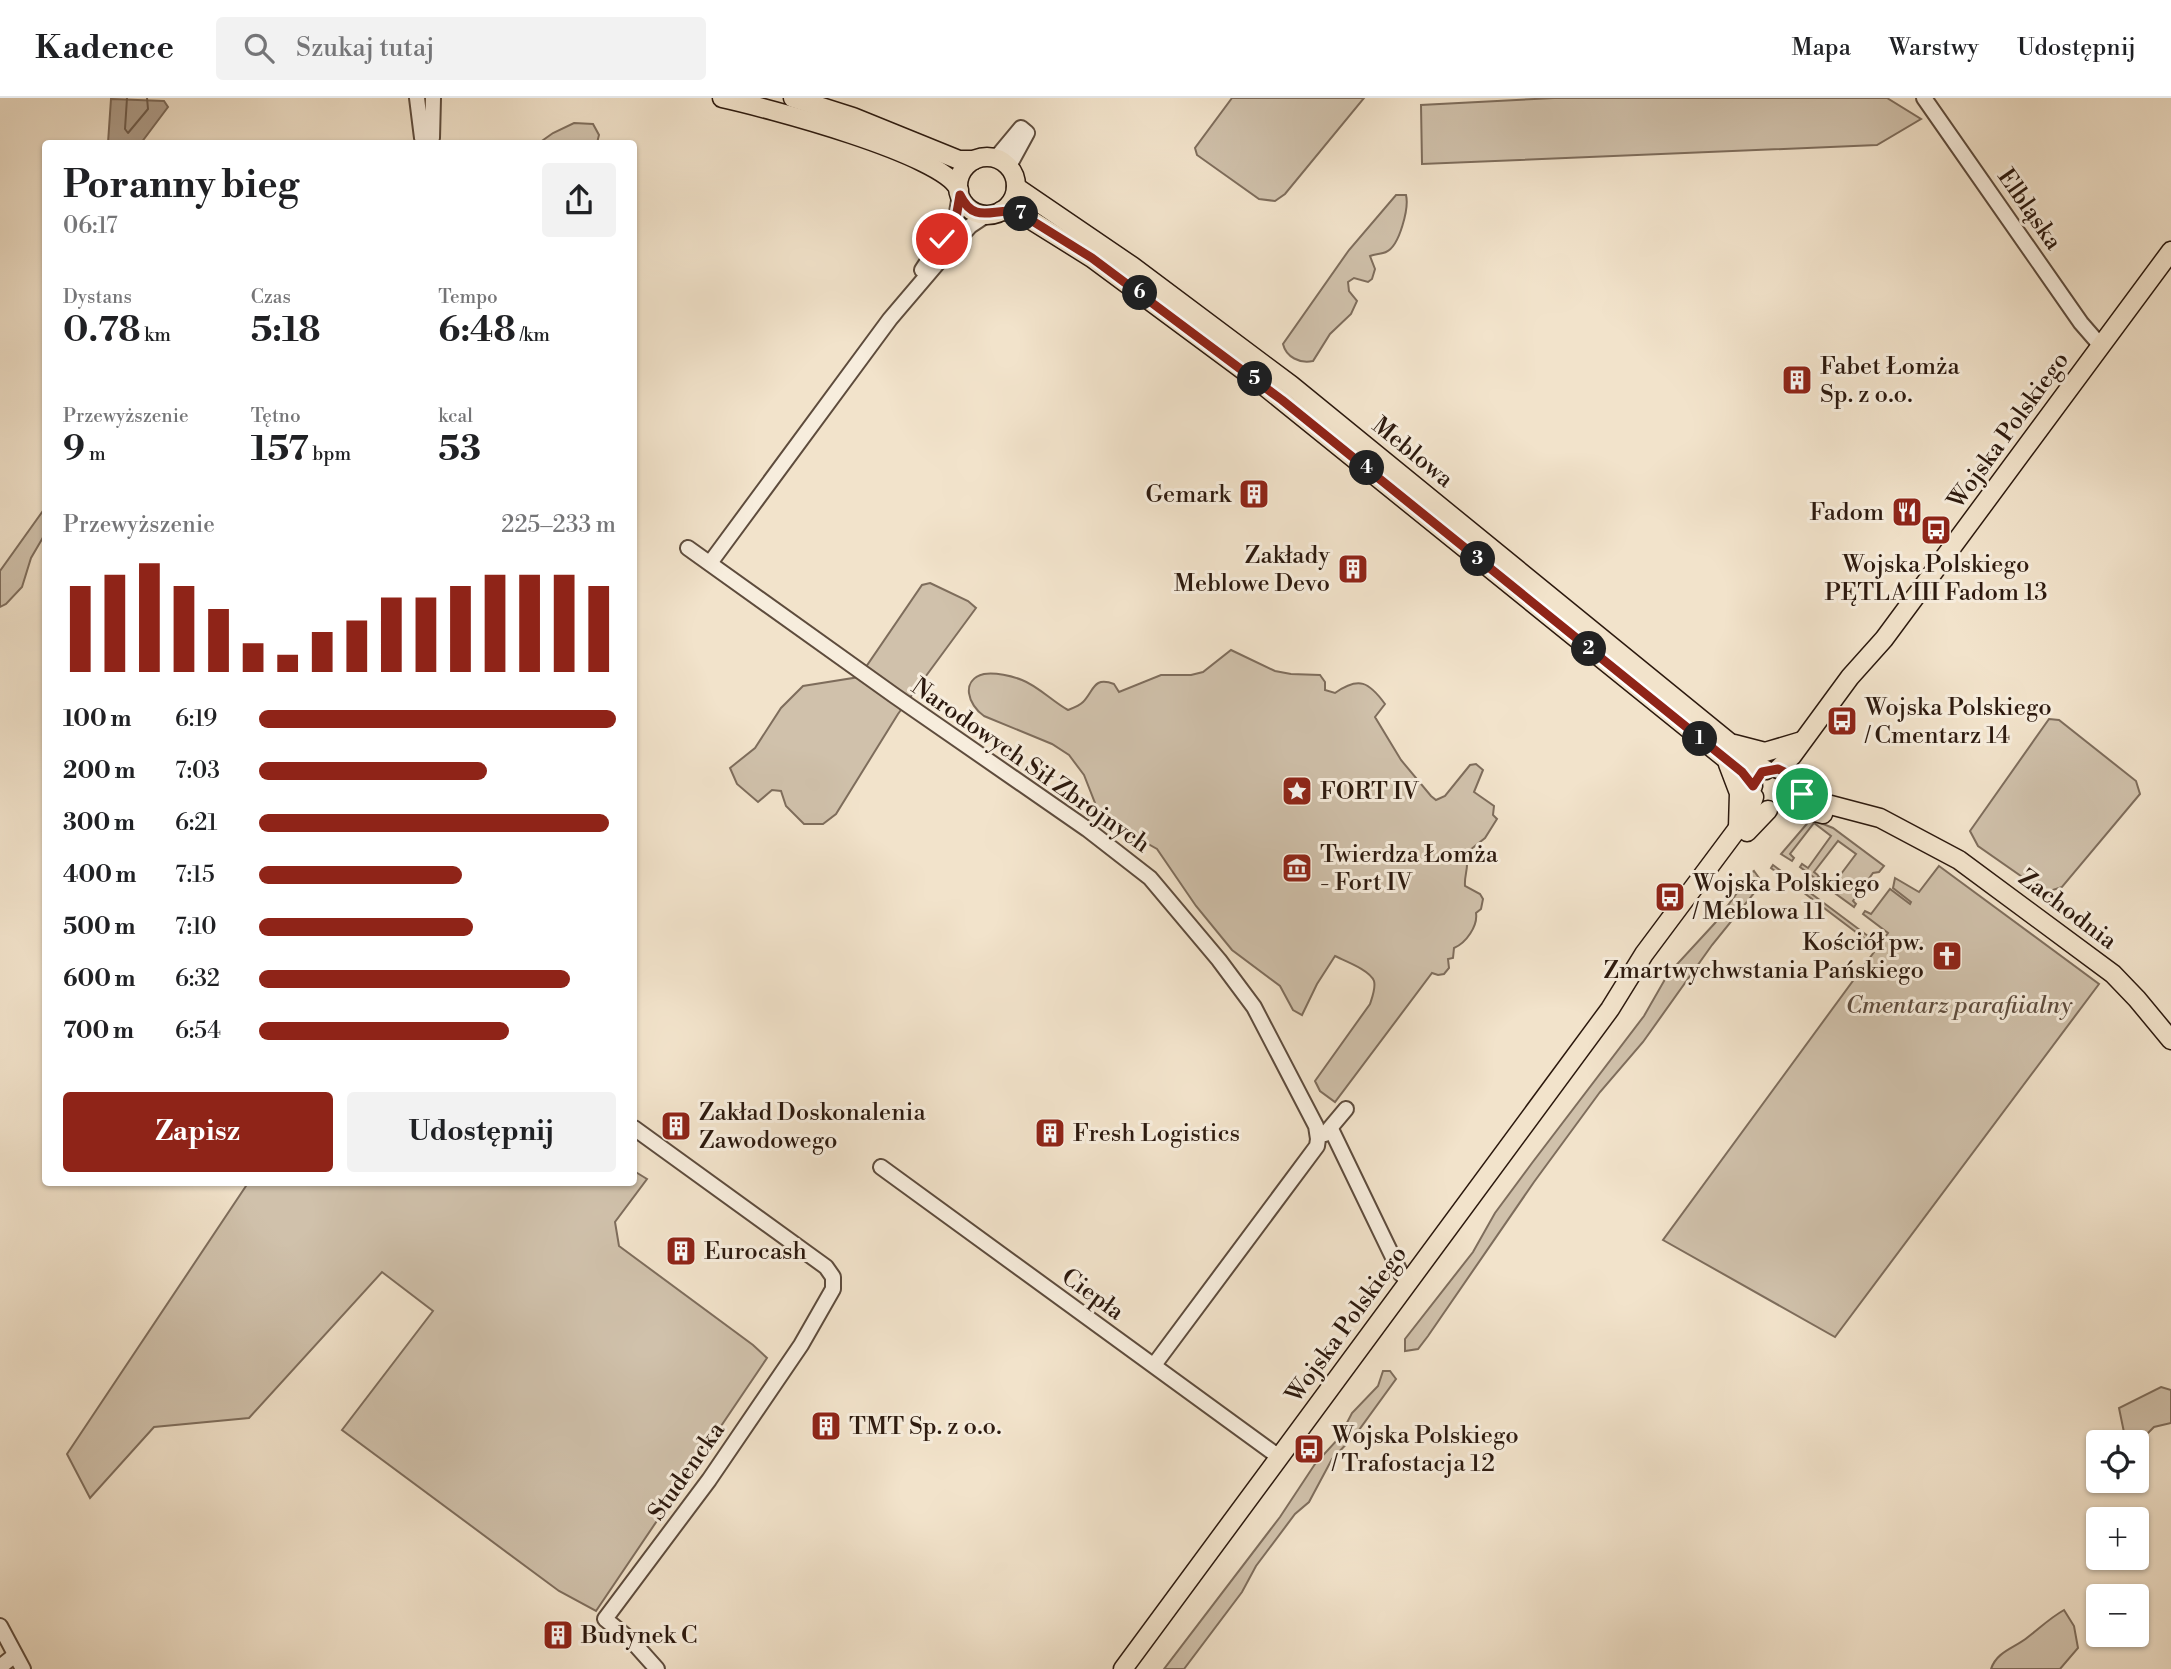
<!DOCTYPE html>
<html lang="pl">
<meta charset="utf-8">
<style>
body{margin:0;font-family:"Libre Bodoni",serif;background:#f2f2f2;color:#202124;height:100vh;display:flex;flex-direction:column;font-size:26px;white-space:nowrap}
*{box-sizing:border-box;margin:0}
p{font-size:23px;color:#757577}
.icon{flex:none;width:38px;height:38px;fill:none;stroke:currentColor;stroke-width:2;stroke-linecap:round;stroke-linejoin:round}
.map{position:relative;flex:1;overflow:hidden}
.side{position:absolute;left:42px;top:42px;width:595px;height:1046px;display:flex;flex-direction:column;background:#fff;border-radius:7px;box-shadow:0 2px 5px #0004}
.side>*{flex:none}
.controls{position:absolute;left:2086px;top:1332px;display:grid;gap:14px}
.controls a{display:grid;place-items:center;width:63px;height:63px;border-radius:7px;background:#fff;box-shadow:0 2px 5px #0004;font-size:35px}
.pin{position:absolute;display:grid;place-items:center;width:60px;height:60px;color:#fff;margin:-30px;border:4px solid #fff;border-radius:50%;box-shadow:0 2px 7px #0007}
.km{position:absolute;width:35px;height:35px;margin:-18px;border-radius:50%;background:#222;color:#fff;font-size:19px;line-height:35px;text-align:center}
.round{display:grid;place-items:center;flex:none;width:74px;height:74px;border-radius:7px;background:#f2f2f2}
.summary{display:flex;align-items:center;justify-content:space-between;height:119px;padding:0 21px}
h1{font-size:38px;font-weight:700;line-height:52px}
.figures{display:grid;grid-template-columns:repeat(3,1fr);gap:10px;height:119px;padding:7px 21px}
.figures div{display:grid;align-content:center}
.figures b{font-size:35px;font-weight:700}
.figures small{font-size:19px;font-weight:400}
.figures p{font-size:19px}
.chart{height:196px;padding:14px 21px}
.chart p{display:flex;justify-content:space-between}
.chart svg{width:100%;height:126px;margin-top:7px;stroke:#8f2418;stroke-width:6}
.action{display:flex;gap:14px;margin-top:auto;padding:14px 21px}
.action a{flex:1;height:80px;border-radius:7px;background:#8f2418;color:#fff;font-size:28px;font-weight:700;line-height:80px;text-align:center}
.action a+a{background:#f2f2f2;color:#202124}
ul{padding:0 21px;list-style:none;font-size:23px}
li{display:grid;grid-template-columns:112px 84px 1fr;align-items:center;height:52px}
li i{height:18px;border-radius:9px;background:#8f2418}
header{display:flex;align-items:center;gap:42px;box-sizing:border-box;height:98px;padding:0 35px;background:#fff;border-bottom:2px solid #e0e0e0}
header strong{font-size:33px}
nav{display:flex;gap:38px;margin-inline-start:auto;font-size:24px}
.search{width:490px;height:63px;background:#f2f2f2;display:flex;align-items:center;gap:18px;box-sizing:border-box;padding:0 24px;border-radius:7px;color:#757577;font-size:26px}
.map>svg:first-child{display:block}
</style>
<header>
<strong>Kadence</strong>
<div class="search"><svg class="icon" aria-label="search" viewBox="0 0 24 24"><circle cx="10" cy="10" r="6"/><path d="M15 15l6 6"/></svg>Szukaj tutaj</div>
<nav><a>Mapa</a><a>Warstwy</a><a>Udostępnij</a></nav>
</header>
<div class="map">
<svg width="2171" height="1571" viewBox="0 0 2171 1571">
<rect width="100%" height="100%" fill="#f2e3cb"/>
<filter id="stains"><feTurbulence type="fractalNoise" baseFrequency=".00286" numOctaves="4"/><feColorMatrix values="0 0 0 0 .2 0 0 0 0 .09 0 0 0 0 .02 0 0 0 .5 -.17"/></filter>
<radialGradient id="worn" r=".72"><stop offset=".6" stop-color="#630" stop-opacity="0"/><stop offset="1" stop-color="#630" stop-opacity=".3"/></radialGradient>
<g fill="#d0c1ab" stroke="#7e6d5c" stroke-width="2">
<path d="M1232,0H1364L1285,96L1275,103L1259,101L1197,57L1195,50Z"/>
<path d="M1554,0H1887L1921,21L1877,47L1422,66L1421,7Z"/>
<path d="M574,25L593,26L599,37L597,45H539L553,35Z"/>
<path d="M1396,97H1406C1409,109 1400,148 1386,154C1382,156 1375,156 1370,158L1375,171L1372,181L1368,184L1354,180L1348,184L1349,193L1357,203L1351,216L1330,236L1313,263C1300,266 1286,259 1283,246L1349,152Z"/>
<path d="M45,410V436L31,460L22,489L6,506L0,509V473Z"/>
<path d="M930,485L968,503L976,510L898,616L836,716L823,726H804L786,708L781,693L772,692L758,704L737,686L730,670L755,650L781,610L803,588L859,579L922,487Z"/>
<path d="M1231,552L1275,573L1291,576L1320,577L1325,584V592L1335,595C1359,578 1369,584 1385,606L1375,619L1401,662L1431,698L1436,702L1445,698L1470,667L1476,666L1483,672L1474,694L1494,708L1493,717L1497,721L1485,740L1465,756C1470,770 1464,775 1465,788L1480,796L1483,801L1481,811L1476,815C1478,828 1466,845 1454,850L1453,860L1448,861L1449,870L1444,876L1438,877L1432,875L1335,1004L1320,993L1315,983L1370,906C1372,900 1376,890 1374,883C1370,872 1345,863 1335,858L1317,886L1302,917L1293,912L1280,888L1232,852L1196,808L1157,751L1104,721L1097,710L1084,677L1069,657L1052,646L984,618C968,607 960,582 984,576C995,574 1012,578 1022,582C1038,588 1053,604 1068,612C1073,610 1079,608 1083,604C1094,593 1093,578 1114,586L1119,594L1161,577H1191L1203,574Z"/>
<path d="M2049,621L2059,622L2136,683L2140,696L2062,789L2047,794L2032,788L2028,783L1978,748L1970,733Z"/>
<path d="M1811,721L1833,730L1884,768L1879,774L1873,775L1853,803L1856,806L1854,809L1825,788L1827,785L1832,788L1856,756L1838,743L1814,774L1819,778L1816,781L1800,769L1802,766L1808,770L1831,738L1814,725L1790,756L1794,760L1792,763L1781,756Z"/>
<path d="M1773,767L1872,841L1869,844L1771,770Z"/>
<path d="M1939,768L2099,886L1835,1239L1663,1142L1888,835L1863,816L1865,813L1871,816L1890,791L1910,806L1911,804L1893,790L1895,780L1919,794Z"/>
<path d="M1754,773L1762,784L1759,789L1712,847L1643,944L1600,994L1534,1084L1428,1238L1418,1251L1405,1253V1241L1473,1154L1495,1115L1532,1065L1644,918L1668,876L1715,825L1742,788L1747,778Z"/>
<path d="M634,1073L647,1081L615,1124L619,1148L753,1247L767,1260L596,1513L559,1493L342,1332L433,1213L382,1174L249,1320L154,1329L90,1400L67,1356L248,1085H634Z"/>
<path d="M1383,1273H1390L1396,1281L1356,1336L1332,1361L1309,1404L1295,1416L1256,1468L1242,1494L1184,1571H1164L1280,1419L1315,1366L1339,1340L1352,1315L1378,1288Z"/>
<path d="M2161,1289L2171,1292V1325L2154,1329L2138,1345L2126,1344L2119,1310Z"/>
<path d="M2064,1512L2074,1528L2078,1550L2060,1571H1991C1997,1553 2015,1550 2028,1539C2041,1529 2050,1520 2064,1512Z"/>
</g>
<path fill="#af9e8b" stroke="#7b6959" stroke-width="2" d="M111,1L164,3L168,9L141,45H108Z"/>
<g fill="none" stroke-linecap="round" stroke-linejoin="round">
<path stroke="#6e5c4c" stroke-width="2" d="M127,0L125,31L128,35L148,11L147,0"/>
<g stroke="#5e4c3d" stroke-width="18">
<g id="minor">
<path d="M417,0L422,40H432L433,0"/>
<path d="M1924,0L2081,225L2101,248"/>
<path d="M996,60L1021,30L1027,35L1009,68"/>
<path d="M922,172L956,120L960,97"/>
<path d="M688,450L895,598L1087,731L1150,780L1219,862L1254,909L1316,1028L1318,1041L1317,1048L1154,1267"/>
<path d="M710,465L890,221L953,147L970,128L988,116"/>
<path d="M634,1030L826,1169L833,1179V1191L801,1247L709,1382L605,1521L632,1543L657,1571"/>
<path d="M1331,1031L1401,1176L1409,1183"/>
<path d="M1325,1036L1346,1011"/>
<path d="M881,1069L1279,1359"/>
<path d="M0,1528L23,1571"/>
<path d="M0,1569L15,1557"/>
</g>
</g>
<g stroke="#2c190e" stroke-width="21">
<g id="major">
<path d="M722,0C763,9 945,56 959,92"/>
<path d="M793,0L853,19L959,62H974"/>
<circle cx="987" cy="88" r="29"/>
<path d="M1016,89L1132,168L1291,287L1730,645L1750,664L1766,672"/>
<path d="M1001,113L1018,114L1092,160L1258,283L1742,674L1753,688"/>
<path d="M1734,646L1765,654L1802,643"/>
<path d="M1728,666L1739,695L1738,730"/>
<path d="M1778,671L1792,658L1850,579L1884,541L2171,153"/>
<path d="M1795,692L1823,705L1880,720L1959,762L2113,876L2137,901L2171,942"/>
<path d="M1787,707L1823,716"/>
<path d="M1747,734L1768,712"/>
<path d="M1123,1571L1610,911L1644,856L1747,718L1754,699"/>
</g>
</g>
<use href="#minor" stroke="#f7eddd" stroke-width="14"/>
<use href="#major" stroke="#f2e3cb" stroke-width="18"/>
</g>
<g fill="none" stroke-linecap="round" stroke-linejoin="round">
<g stroke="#fff" stroke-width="14">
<path id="route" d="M942,141L956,120L960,97C975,128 994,109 1018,114L1092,160L1282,302L1742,674L1753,688L1762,674L1778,671C1793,676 1791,689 1802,696"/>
</g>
<use href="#route" stroke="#8f2418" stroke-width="9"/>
</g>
<defs>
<g id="building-square" transform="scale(1.575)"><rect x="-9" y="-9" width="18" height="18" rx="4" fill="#8f2418" stroke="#f7eddd"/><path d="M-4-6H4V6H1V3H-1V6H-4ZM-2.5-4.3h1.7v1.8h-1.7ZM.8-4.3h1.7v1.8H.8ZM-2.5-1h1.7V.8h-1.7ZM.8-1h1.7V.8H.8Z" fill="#fff"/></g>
<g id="restaurant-square" transform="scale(1.575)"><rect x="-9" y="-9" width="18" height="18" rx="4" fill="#8f2418" stroke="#f7eddd"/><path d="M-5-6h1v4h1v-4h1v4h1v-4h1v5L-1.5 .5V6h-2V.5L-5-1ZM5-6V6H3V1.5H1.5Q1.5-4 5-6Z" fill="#fff"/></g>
<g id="bus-square" transform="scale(1.575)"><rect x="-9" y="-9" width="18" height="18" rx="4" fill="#8f2418" stroke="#f7eddd"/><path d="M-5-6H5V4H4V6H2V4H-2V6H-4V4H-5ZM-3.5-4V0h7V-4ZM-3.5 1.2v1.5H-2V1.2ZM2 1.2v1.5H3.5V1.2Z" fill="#fff"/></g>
<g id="sight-square" transform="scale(1.575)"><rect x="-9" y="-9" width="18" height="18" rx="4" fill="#8f2418" stroke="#f7eddd"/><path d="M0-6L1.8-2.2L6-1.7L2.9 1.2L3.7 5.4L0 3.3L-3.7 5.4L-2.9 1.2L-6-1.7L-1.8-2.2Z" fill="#fff"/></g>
<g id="museum-square" transform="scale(1.575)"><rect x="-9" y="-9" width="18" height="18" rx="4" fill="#8f2418" stroke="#f7eddd"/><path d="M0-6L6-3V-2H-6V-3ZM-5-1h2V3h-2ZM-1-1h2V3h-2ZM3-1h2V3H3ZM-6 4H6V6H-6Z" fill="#fff"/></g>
<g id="church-square" transform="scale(1.575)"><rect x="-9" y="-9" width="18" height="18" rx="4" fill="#8f2418" stroke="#f7eddd"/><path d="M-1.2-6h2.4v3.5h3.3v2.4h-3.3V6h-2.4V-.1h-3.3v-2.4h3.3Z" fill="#fff"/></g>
</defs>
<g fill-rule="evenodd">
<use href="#building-square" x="1797" y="282"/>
<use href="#building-square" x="1254" y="396"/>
<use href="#restaurant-square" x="1907" y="414"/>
<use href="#bus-square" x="1936" y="432"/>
<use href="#building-square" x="1353" y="471"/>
<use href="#bus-square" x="1842" y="623"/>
<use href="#sight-square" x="1297" y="693"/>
<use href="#museum-square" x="1297" y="770"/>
<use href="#bus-square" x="1670" y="799"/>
<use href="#church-square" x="1947" y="858"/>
<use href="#building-square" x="676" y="1028"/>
<use href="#building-square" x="1050" y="1035"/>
<use href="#building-square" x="681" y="1153"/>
<use href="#building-square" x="826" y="1328"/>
<use href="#bus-square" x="1309" y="1351"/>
<use href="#building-square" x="558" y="1537"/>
</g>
<g text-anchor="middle" stroke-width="6" stroke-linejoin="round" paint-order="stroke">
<g font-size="24" fill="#2c190e" stroke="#f7eddd">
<text transform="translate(2030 111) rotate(55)" y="8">Elbląska</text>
<text transform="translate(2008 332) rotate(-54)" y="8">Wojska Polskiego</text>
<text transform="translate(1413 354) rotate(39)" y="8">Meblowa</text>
<text transform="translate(1031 667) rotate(35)" y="8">Narodowych Sił Zbrojnych</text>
<text transform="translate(2068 811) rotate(37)" y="8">Zachodnia</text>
<text transform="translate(1093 1196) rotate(36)" y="8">Ciepła</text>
<text transform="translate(1346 1226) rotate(-54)" y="8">Wojska Polskiego</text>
<text transform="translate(686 1373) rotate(-55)" y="8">Studencka</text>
</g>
<g font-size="24" fill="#2c190e" stroke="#f7eddd" text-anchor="start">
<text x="1820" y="276">Fabet Łomża<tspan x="1820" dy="28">Sp. z o.o.</tspan></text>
<text x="1231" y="404" text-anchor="end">Gemark</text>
<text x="1884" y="422" text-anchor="end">Fadom</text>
<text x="1330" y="465" text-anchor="end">Zakłady<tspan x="1330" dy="28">Meblowe Devo</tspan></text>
<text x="1936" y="474" text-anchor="middle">Wojska Polskiego<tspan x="1936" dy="28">PĘTLA III Fadom 13</tspan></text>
<text x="1865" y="617">Wojska Polskiego<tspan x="1865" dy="28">/ Cmentarz 14</tspan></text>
<text x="1320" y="701">FORT IV</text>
<text x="1320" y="764">Twierdza Łomża<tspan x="1320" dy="28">- Fort IV</tspan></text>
<text x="1693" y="793">Wojska Polskiego<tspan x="1693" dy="28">/ Meblowa 11</tspan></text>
<text x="1924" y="852" text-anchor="end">Kościół pw.<tspan x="1924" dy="28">Zmartwychwstania Pańskiego</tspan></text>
<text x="699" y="1022">Zakład Doskonalenia<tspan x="699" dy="28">Zawodowego</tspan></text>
<text x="1073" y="1043">Fresh Logistics</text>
<text x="704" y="1161">Eurocash</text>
<text x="849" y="1336">TMT Sp. z o.o.</text>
<text x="1332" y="1345">Wojska Polskiego<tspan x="1332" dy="28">/ Trafostacja 12</tspan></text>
<text x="581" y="1545">Budynek C</text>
</g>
<g font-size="24" font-style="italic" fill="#5d4b3d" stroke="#f7eddd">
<text x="1959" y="915">Cmentarz parafiialny</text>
</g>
</g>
<rect width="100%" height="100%" filter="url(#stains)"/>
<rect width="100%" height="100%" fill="url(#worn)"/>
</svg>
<div class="controls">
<a><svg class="icon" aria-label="locate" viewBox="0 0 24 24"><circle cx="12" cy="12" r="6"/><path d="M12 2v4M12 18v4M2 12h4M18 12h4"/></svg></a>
<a>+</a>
<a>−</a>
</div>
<div class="pin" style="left:1802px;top:696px;background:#1e9e55"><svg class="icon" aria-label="arrive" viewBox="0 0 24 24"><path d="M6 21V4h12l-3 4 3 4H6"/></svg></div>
<div class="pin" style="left:942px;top:141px;background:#d93025"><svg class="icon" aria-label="check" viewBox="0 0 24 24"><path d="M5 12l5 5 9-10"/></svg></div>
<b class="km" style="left:1700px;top:641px">1</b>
<b class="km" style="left:1589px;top:551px">2</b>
<b class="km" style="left:1478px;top:461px">3</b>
<b class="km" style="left:1367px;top:370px">4</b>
<b class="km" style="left:1255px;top:281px">5</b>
<b class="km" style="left:1140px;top:195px">6</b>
<b class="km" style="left:1021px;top:116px">7</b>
<section class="side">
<div class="summary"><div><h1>Poranny bieg</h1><p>06:17</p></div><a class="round"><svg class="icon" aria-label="share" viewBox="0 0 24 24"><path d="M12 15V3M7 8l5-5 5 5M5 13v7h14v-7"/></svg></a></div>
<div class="figures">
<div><p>Dystans</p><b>0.78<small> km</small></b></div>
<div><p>Czas</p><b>5:18</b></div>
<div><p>Tempo</p><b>6:48<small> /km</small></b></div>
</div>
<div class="figures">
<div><p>Przewyższenie</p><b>9<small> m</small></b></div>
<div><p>Tętno</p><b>157<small> bpm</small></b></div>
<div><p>kcal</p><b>53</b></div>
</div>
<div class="chart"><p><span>Przewyższenie</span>225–233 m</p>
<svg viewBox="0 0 160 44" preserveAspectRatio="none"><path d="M5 44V14M15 44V10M25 44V6M35 44V14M45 44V22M55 44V34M65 44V38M75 44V30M85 44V26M95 44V18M105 44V18M115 44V14M125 44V10M135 44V10M145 44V10M155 44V14"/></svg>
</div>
<ul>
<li><b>100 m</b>6:19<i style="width:100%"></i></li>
<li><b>200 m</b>7:03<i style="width:64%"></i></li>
<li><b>300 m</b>6:21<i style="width:98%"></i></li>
<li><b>400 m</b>7:15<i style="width:57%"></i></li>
<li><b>500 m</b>7:10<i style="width:60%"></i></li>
<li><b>600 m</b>6:32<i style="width:87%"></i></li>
<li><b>700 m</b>6:54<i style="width:70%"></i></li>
</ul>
<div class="action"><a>Zapisz</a><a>Udostępnij</a></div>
</section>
</div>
